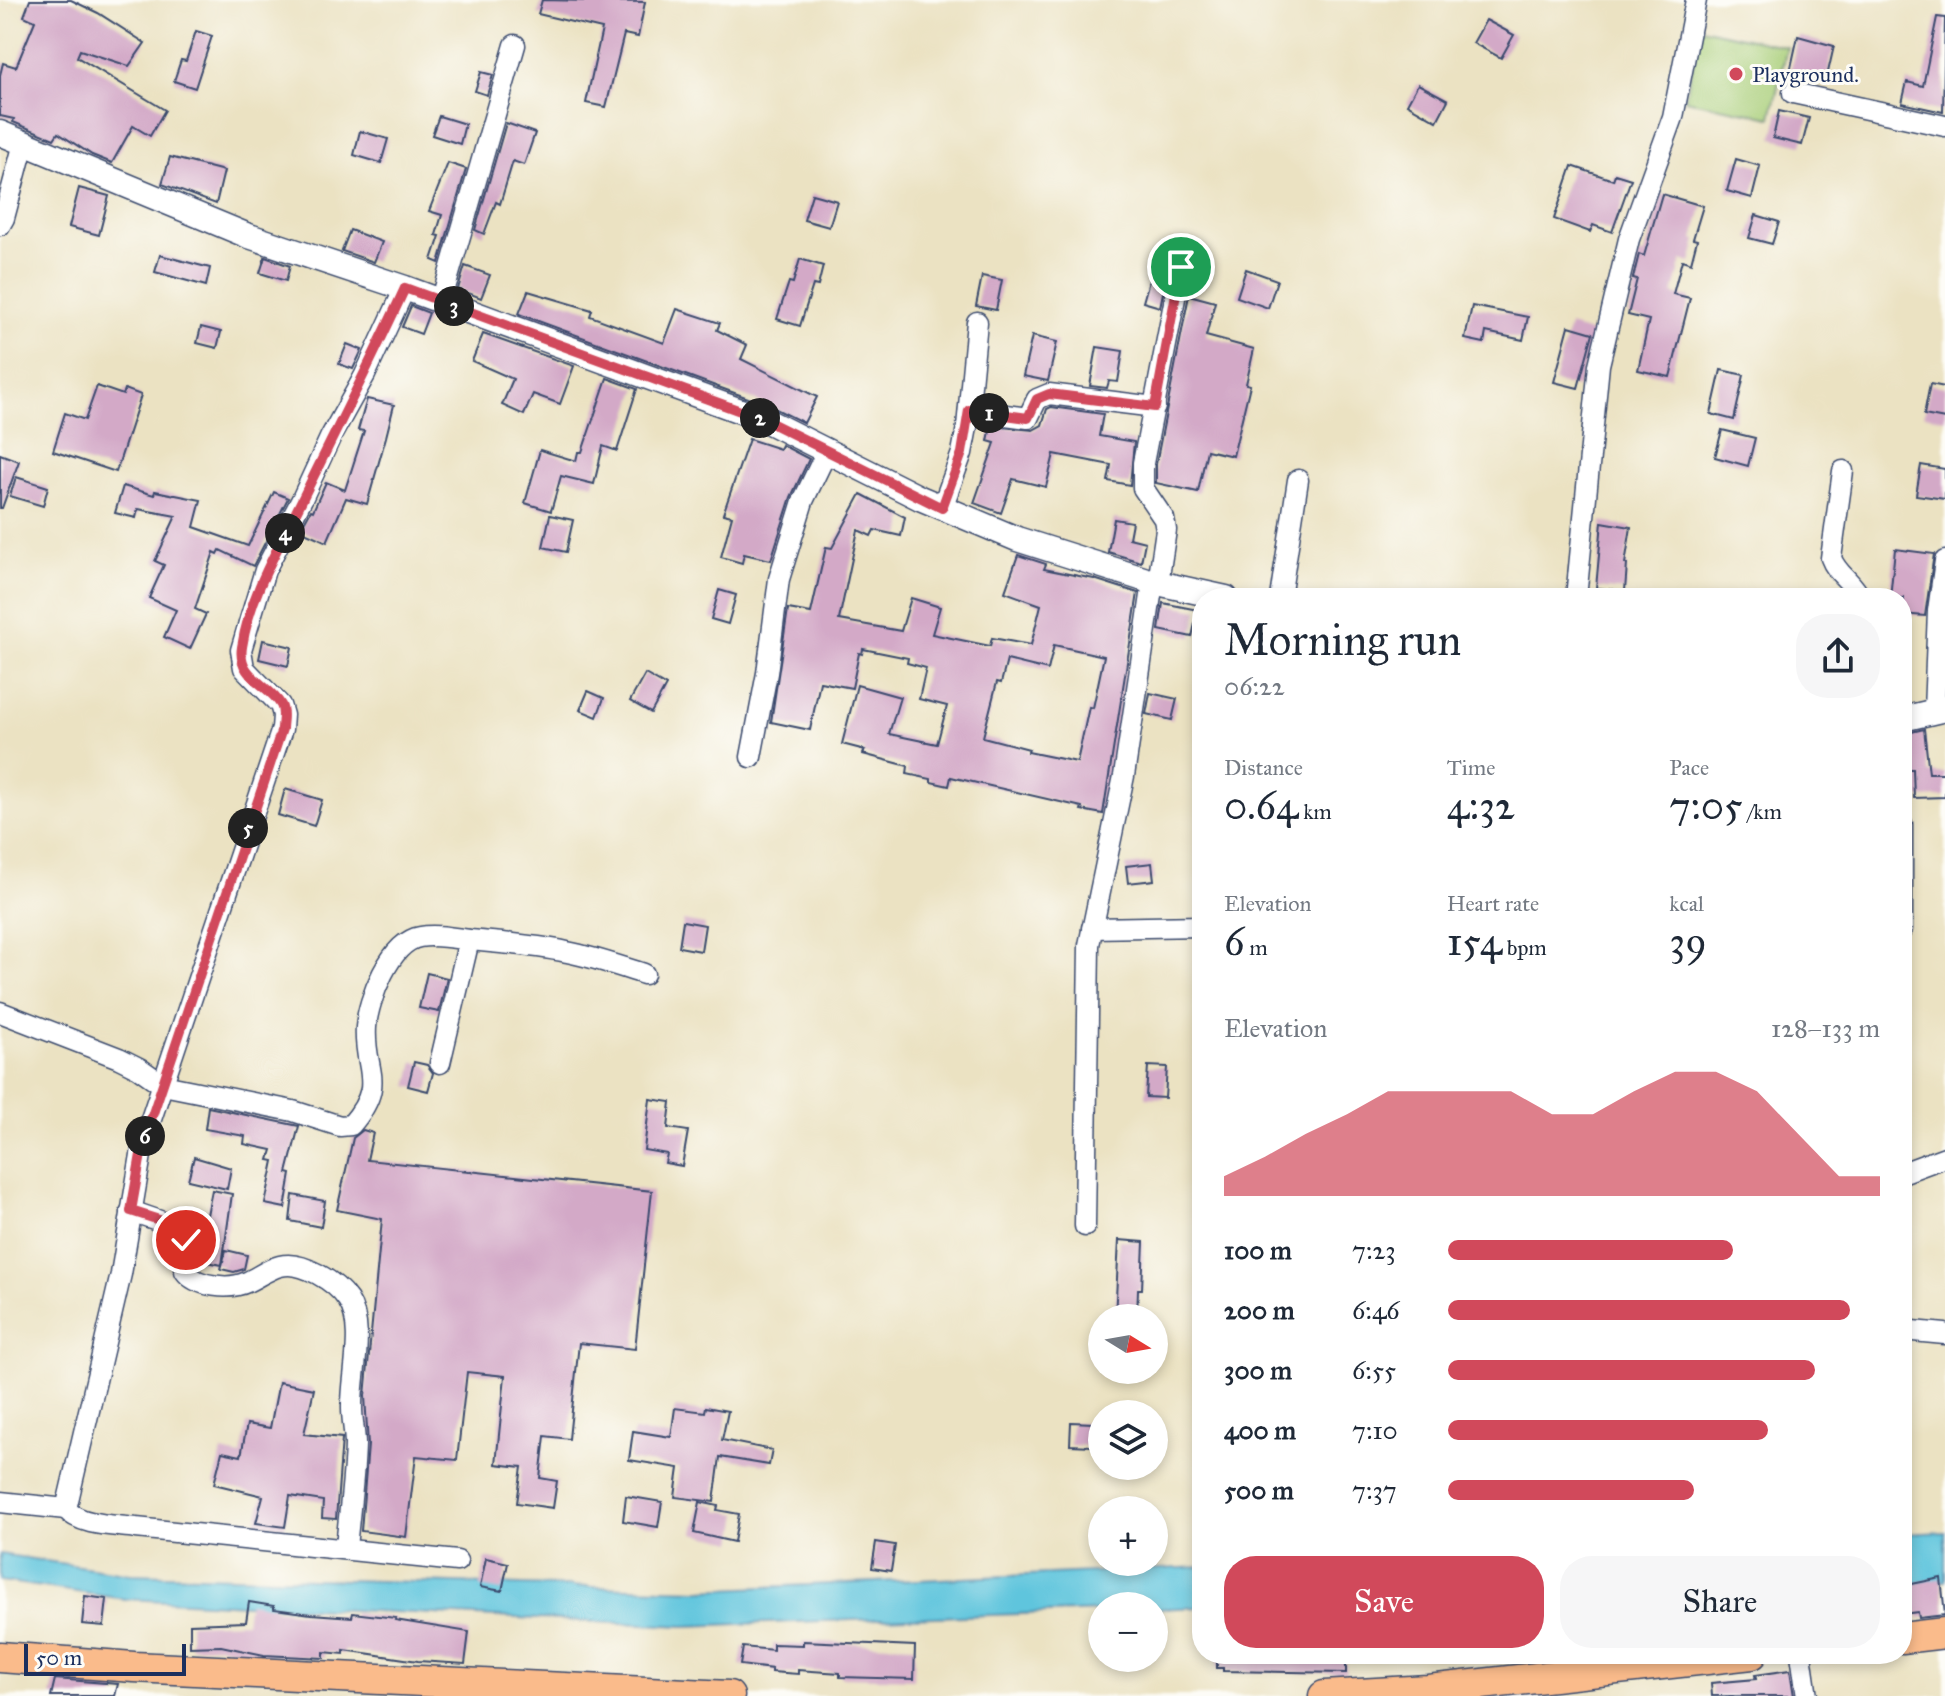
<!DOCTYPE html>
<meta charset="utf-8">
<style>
body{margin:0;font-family:"IM FELL Great Primer",serif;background:#f6f6f7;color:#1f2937;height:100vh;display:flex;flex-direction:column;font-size:30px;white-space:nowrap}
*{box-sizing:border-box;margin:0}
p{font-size:26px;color:#747a83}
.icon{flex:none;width:44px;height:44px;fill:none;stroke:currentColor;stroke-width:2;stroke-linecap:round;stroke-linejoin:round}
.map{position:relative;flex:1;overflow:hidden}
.drawer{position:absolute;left:1192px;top:588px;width:720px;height:1076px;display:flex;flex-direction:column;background:#fff;border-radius:32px;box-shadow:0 4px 12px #0003}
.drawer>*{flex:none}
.needle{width:52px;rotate:101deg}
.buttons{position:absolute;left:1088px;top:1304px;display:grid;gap:16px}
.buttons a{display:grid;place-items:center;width:80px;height:80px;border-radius:50%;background:#fff;box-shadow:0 4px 12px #0003;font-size:40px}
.scale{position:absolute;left:24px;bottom:20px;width:162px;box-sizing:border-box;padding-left:8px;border:4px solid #1b2f5e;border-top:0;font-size:22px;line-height:28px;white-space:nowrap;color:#1b2f5e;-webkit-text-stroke:6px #fdfcf7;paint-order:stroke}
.pin{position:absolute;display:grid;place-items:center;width:68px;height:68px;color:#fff;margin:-34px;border:4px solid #fff;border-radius:50%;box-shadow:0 2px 8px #0007}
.km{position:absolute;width:40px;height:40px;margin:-20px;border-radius:50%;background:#222;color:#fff;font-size:22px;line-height:40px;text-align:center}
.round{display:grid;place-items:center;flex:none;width:84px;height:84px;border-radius:32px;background:#f6f6f7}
.headline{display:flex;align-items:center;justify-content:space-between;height:136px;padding:0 32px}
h1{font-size:44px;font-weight:600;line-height:60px}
.stats{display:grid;grid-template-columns:repeat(3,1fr);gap:12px;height:136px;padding:8px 32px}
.stats div{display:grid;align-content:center}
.stats b{font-size:40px;font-weight:600}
.stats small{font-size:22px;font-weight:400}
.stats p{font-size:22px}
.chart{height:224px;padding:16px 32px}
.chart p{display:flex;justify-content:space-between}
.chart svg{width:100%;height:144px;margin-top:8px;fill:#d1495b;opacity:.7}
.action{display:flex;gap:16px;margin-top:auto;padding:16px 32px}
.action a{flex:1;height:92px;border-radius:32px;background:#d1495b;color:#fff;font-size:32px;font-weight:600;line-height:92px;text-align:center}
.action a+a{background:#f6f6f7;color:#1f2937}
ul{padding:0 32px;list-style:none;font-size:26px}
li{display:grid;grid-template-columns:128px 96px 1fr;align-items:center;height:60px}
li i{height:20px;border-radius:10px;background:#d1495b}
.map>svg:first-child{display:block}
</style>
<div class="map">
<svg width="1945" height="1696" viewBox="0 0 1945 1696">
<rect width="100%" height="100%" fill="#fdfcf7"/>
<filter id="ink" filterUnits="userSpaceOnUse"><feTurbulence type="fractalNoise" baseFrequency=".0125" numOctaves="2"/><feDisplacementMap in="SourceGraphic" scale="16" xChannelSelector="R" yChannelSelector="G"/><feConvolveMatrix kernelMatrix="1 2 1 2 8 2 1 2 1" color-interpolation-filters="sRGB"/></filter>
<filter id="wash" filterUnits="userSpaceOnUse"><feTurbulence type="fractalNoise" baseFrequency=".006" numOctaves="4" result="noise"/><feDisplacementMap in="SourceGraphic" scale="32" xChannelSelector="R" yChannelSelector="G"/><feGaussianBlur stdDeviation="1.8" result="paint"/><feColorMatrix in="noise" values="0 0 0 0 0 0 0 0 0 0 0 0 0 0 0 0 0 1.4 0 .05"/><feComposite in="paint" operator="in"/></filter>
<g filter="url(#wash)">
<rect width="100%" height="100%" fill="#ebe2c2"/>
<path fill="#a8ce78" stroke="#627e6b" stroke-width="2" d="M1701,28L1787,47L1771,117L1685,100Z"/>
<g fill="#5fc5dd" stroke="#3d7a9e" stroke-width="2">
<path d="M1945,1532V1581L1902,1583V1534Z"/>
<path d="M0,1554L131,1574L699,1590L1202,1567V1607L1154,1609V1606H1102V1611L684,1626L125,1599L0,1581Z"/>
</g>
<g id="blocks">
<g fill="#d3a9c7" fill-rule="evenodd">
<path d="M30,0H71L98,13L145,43L129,66L80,50L77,57L165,110L150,136L133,126L112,163L92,155L58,133L54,139L13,122L14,119L0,116V75L3,63L16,67L35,21L24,16Z"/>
<path d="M542,0L645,2L638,37L624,34L606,107L586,103L602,29L538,14Z"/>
<path d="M1937,17L1945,18L1943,112L1902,103L1907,82L1923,86Z"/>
<path d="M1486,20L1514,35L1501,58L1473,43Z"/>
<path d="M196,31L212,36L195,88L174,81L181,60L186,61Z"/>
<path d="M1798,36L1834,46L1826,81L1790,72Z"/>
<path d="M481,72L493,75L487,95L475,91Z"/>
<path d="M1418,84L1448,100L1437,121L1407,104Z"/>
<path d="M1779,111L1809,118L1802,145L1773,138Z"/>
<path d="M439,116L465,124L460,144L432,135Z"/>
<path d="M506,123L535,133L524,165L513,161L500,204L496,202L484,234L475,230Z"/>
<path d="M360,131L388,139L381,163L354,155Z"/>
<path d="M170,157L224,171L216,204L162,184Z"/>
<path d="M1736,159L1760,166L1752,198L1727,191Z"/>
<path d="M448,163L466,169L439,263L432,260L440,236L436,235L442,215L429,211Z"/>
<path d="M1572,166L1613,180L1615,174L1631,179L1612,232L1593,225L1590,232L1554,219Z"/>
<path d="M79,188L109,196L99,235L69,227Z"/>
<path d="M812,194L837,201L829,227L804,220Z"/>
<path d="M1662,194L1703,206L1693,239L1697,240L1691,263L1682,260L1673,294L1690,298L1670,377L1638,370L1649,320L1628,315L1637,279L1633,278L1639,254L1644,256Z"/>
<path d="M1756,215L1779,222L1772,244L1749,238Z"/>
<path d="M350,230L382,242L374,262L342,251Z"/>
<path d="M160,255L210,268L206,286L155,272Z"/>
<path d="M265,257L290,266L286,281L260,273Z"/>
<path d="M800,259L823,266L818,286L813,285L800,326L777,319L789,282L793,283Z"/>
<path d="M465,266L490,275L481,298L458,289Z"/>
<path d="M1246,269L1277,280L1268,308L1237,297Z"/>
<path d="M1151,274L1166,279L1160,307L1143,302Z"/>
<path d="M982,276L1002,280L996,310L976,306Z"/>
<path d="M528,291L592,310L590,316L664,343L677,309L720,323L717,330L747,345L741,359L817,397L804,423L770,406L519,314Z"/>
<path d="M1189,295L1215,302L1206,336L1254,349L1246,384L1250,385L1233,456L1207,450L1198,492L1156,483V464Z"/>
<path d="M411,306L429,313L421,334L402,327Z"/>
<path d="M1472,306L1528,317L1523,340L1486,332L1484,343L1465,339Z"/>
<path d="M1569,326L1593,333L1578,388L1554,382Z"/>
<path d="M201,327L221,332L217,348L197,343Z"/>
<path d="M483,334L574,366L560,404L533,394L524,415L502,405L513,379L472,361Z"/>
<path d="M1032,336L1057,342L1048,381L1023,376Z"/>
<path d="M347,344L362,350L353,369L339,364Z"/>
<path d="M1097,347L1123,351L1118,382L1109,381L1107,388L1090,386Z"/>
<path d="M1721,370L1744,375L1734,420L1711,414Z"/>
<path d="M607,378L637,389L617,451L603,446L594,484L561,476L551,511L525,503L540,450L576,461L578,452H582Z"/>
<path d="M1930,384L1945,387V419L1924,415Z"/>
<path d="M97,386L123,395L125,389L141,395L116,472L53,451L65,413L85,420Z"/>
<path d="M367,399L394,405L386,437L367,504L346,498L327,542L300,530L311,510L313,511L326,482L345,490L364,431L358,430Z"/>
<path d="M1051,407L1103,414L1099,436L1134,442L1130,485L1108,481L1111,465L1054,454L1046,487L1013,479L1001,513L974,503L995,443L988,441L991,426L1033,430L1042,425L1047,409Z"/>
<path d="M1722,430L1755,438L1748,466L1715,457Z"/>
<path d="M749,439L780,449L782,445L809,459L791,497L771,560L744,554L742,563L721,557L732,516L723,514Z"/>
<path d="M0,454L19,461L2,508H0Z"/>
<path d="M1921,465L1945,469V499L1916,495Z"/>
<path d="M16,477L48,487L43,506L10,496Z"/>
<path d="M123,486L154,495L155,491L201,500L194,527L248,546L274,492L288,498L253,566L220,550L218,554L214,552L195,609L206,614L190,649L164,637L176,610L149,598L164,565L155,561L176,516L138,509L136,518L115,513Z"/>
<path d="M861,494L905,517L901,536L874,530L871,536L858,530L839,620L901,631L911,598L940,607L932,634L990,646L992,638L1031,645L1041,605L1005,592L1018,555L1046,564L1044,569L1094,579L1138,593L1103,814L1081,810L1082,807L951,777L949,786L931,782V779L907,774L908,766L863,754L865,750L842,744L857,685L900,697L889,734L937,744L947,706L919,699L926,668L907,663L908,658L863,649L862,654L859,653L852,688L820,682L810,730L771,722L788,609L811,613L826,547L832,548ZM1054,645L1104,656L1093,708L1089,707L1077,762L1028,752L1029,749L983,737L997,682L1001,683L1007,660L1048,670Z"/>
<path d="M550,515L573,520L566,552L543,547Z"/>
<path d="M1114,519L1132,522L1129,538L1145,542L1141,562L1108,552Z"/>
<path d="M1602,522L1631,527L1625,564H1627L1625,591L1596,588Z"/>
<path d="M1895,549L1934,554L1925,616L1902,614L1904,598H1890Z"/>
<path d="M719,590L736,595L728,624L711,619Z"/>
<path d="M1163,603L1198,610L1192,637L1159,630Z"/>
<path d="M263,640L292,647L288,666L259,659Z"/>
<path d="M645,674L666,686L651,713L630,701Z"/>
<path d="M588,691L604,698L597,717L580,710Z"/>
<path d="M1150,693L1177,699L1172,720L1146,714Z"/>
<path d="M1924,729L1929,773H1945V797L1914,798L1913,769H1907L1903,734Z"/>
<path d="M285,789L322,800L314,826L278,815Z"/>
<path d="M1152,863L1154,880L1128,883L1126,866Z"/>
<path d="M683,921L705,925L701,951L679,947Z"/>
<path d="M427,973L447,978L439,1012L419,1008Z"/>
<path d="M414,1062L427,1065L433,1073L428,1091L408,1086Z"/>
<path d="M1148,1066L1167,1067L1165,1098L1146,1097Z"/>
<path d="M650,1099L671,1102L668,1128L688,1131L682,1166L665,1163L667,1154L644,1150Z"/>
<path d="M208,1107L299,1126L287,1173L291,1174L285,1208L265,1204L274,1161L269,1160L272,1150L244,1144L245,1136L205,1129Z"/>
<path d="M363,1130L373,1133L367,1160L652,1191L635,1349L579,1343L569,1439L545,1436L540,1478L557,1481L553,1508L517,1503L522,1467L496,1464L505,1376L467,1372L457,1460L416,1456L406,1537L361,1531L368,1445L365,1396L382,1219L337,1210L353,1138Z"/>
<path d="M194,1157L231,1168L227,1189L188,1180Z"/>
<path d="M212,1190L232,1194L222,1265L198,1260Z"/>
<path d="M293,1195L325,1201L321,1227L290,1221Z"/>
<path d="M1119,1240L1144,1242L1142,1289H1138L1137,1318H1115Z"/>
<path d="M226,1250L247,1255L244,1269L234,1272L221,1269Z"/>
<path d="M279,1382L314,1389L304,1434L342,1438L336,1519L322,1518L323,1501L290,1496L285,1527L256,1523L263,1496L214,1484L222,1452L241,1456L247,1424L270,1428Z"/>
<path d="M706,1407L728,1411L722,1440L772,1450L769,1465L720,1457L714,1502L675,1497L679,1468L629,1460L633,1431L671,1437L675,1408L705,1412Z"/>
<path d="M1071,1422L1093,1423L1092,1446L1070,1445Z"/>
<path d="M626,1496L662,1502L658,1527L623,1521Z"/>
<path d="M700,1502L718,1506L717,1510L739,1514L734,1542L694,1533Z"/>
<path d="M876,1542L895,1545L891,1571L872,1568Z"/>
<path d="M486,1558L508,1563L502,1591L480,1587Z"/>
<path d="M1941,1578L1945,1615L1919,1618L1918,1612L1902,1614V1586Z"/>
<path d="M85,1596L107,1599L104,1626L82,1624Z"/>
<path d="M249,1602L274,1606V1609L311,1614L352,1617L353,1613L396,1618L395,1620L469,1632L465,1664L418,1661L344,1650V1654L324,1652V1658L264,1655L221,1646L190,1647V1624L246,1622Z"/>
<path d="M803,1641L915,1646L914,1679L840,1677V1673L798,1670V1674L772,1672V1669L740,1665L743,1647L773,1650V1644L803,1645Z"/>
<path d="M1217,1654H1346V1673L1223,1671V1668H1217Z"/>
<path d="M1790,1670L1794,1696H1712L1711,1683L1756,1679L1755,1675Z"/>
<path d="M55,1679L118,1684L115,1696H51Z"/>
</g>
</g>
</g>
<g filter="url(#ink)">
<use href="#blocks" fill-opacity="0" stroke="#3a4a6d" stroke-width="2"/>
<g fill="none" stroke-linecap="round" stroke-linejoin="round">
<g stroke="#3a4a6d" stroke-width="23">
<g id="minor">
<path d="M1793,93L1945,126"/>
<path d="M0,225L4,218L24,143"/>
<path d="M405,288L365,375L331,436L302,499L265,570L241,650L244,668L280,705L283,715L282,729L143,1143L121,1274L66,1509C80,1526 116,1525 136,1528L457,1561"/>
<path d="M441,302L515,45"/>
<path d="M969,410L1028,418L1037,399L1049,394L1155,407"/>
<path d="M1843,471L1831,558C1837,575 1854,582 1860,598"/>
<path d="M942,508L962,453L967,427L977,322"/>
<path d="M1158,583L1166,530L1164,519L1143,488V463L1181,267"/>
<path d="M1280,598L1298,480"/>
<path d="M1576,598L1599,365L1629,239L1673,117L1696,0"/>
<path d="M1934,711L1938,611L1945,561"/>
<path d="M751,757L767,673L779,579L803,501L827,451"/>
<path d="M1902,824V929"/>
<path d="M1092,928L1202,926"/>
<path d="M0,1012L119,1058L139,1068L163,1085L293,1111L340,1126L351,1125C388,1082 363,1071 366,1027C368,1000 390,942 420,937C436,934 454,938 469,940C502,943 535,945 567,952C593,957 619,966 644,974"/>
<path d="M440,1063L469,940"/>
<path d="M1902,1173L1945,1157"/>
<path d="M131,1211L186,1230L185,1271C196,1287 230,1290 247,1282C258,1277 268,1269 280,1266C302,1260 336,1282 348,1300C366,1327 351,1377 352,1408C352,1421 355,1433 355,1445C354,1479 349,1514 346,1548"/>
<path d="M1085,1226L1089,945L1124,776L1153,582"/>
<path d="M1902,1330L1945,1334"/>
<path d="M0,1502L66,1509"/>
<path d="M1801,1654L1807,1696"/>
</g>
</g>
<g stroke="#3a4a6d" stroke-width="27">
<g id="tertiary">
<path d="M0,133L246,235L405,288L765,420L920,498L1017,539L1153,582L1226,598"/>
<path d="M1902,719L1945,709"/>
</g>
</g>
<g stroke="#3a4a6d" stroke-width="33">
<g id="primary">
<path d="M1902,1638L1945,1633"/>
<path d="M0,1657L134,1667L729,1696"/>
<path d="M1324,1696L1428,1690L1752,1654"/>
</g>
</g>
<use href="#minor" stroke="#fff" stroke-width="20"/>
<use href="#tertiary" stroke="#fff" stroke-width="24"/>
<use href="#primary" stroke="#fabb8b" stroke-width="30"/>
</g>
</g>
<g fill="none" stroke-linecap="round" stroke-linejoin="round" filter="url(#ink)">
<g stroke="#fff" stroke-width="16">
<path id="route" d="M186,1240V1230L181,1227L131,1211L143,1143L282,729C282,721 285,712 281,705C269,684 237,677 242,647C250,594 278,549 301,502C336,430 372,360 405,288L765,420L942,508L962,453L969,410L1028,418L1037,399L1049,394L1155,407L1181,267"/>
</g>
<use href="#route" stroke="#d1495b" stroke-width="10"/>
</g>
<circle fill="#d1495b" stroke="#fdfcf7" stroke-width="3" cx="1736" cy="74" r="8"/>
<g text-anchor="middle" stroke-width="6" stroke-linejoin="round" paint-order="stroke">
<g font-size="22" fill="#1b2f5e" stroke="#fdfcf7" text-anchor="start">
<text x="1752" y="82">Playground.</text>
</g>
</g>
</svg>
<div class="buttons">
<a><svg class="needle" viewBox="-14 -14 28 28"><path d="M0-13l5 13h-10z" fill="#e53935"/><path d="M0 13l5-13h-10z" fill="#747a83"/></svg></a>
<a><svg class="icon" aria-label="layers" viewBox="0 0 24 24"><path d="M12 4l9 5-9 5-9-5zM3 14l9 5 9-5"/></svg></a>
<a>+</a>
<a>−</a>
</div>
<div class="scale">50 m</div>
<div class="pin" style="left:1181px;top:267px;background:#1e9e55"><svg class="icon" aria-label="arrive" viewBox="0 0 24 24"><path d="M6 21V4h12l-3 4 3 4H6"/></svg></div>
<div class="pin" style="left:186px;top:1240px;background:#d93025"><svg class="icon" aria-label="check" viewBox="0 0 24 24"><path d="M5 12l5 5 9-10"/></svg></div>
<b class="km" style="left:989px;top:413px">1</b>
<b class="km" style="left:760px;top:418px">2</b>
<b class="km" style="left:454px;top:306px">3</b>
<b class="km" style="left:285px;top:533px">4</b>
<b class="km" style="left:248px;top:828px">5</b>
<b class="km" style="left:145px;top:1136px">6</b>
<section class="drawer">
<div class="headline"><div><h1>Morning run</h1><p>06:22</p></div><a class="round"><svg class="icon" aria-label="share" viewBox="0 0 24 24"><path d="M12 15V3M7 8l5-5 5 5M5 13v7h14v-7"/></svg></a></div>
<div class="stats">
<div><p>Distance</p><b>0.64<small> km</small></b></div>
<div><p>Time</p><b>4:32</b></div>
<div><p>Pace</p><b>7:05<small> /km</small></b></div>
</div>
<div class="stats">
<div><p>Elevation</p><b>6<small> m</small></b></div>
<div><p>Heart rate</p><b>154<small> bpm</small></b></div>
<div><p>kcal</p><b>39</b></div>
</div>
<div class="chart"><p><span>Elevation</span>128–133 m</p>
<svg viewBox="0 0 160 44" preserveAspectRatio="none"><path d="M0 44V38L10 32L20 25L30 19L40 12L50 12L60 12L70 12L80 19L90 19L100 12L110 6L120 6L130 12L140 25L150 38L160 38V44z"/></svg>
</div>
<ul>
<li><b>100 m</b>7:23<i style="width:66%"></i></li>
<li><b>200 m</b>6:46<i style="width:93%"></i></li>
<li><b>300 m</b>6:55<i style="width:85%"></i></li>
<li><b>400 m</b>7:10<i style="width:74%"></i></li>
<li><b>500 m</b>7:37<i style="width:57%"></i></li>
</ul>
<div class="action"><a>Save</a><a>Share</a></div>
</section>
</div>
